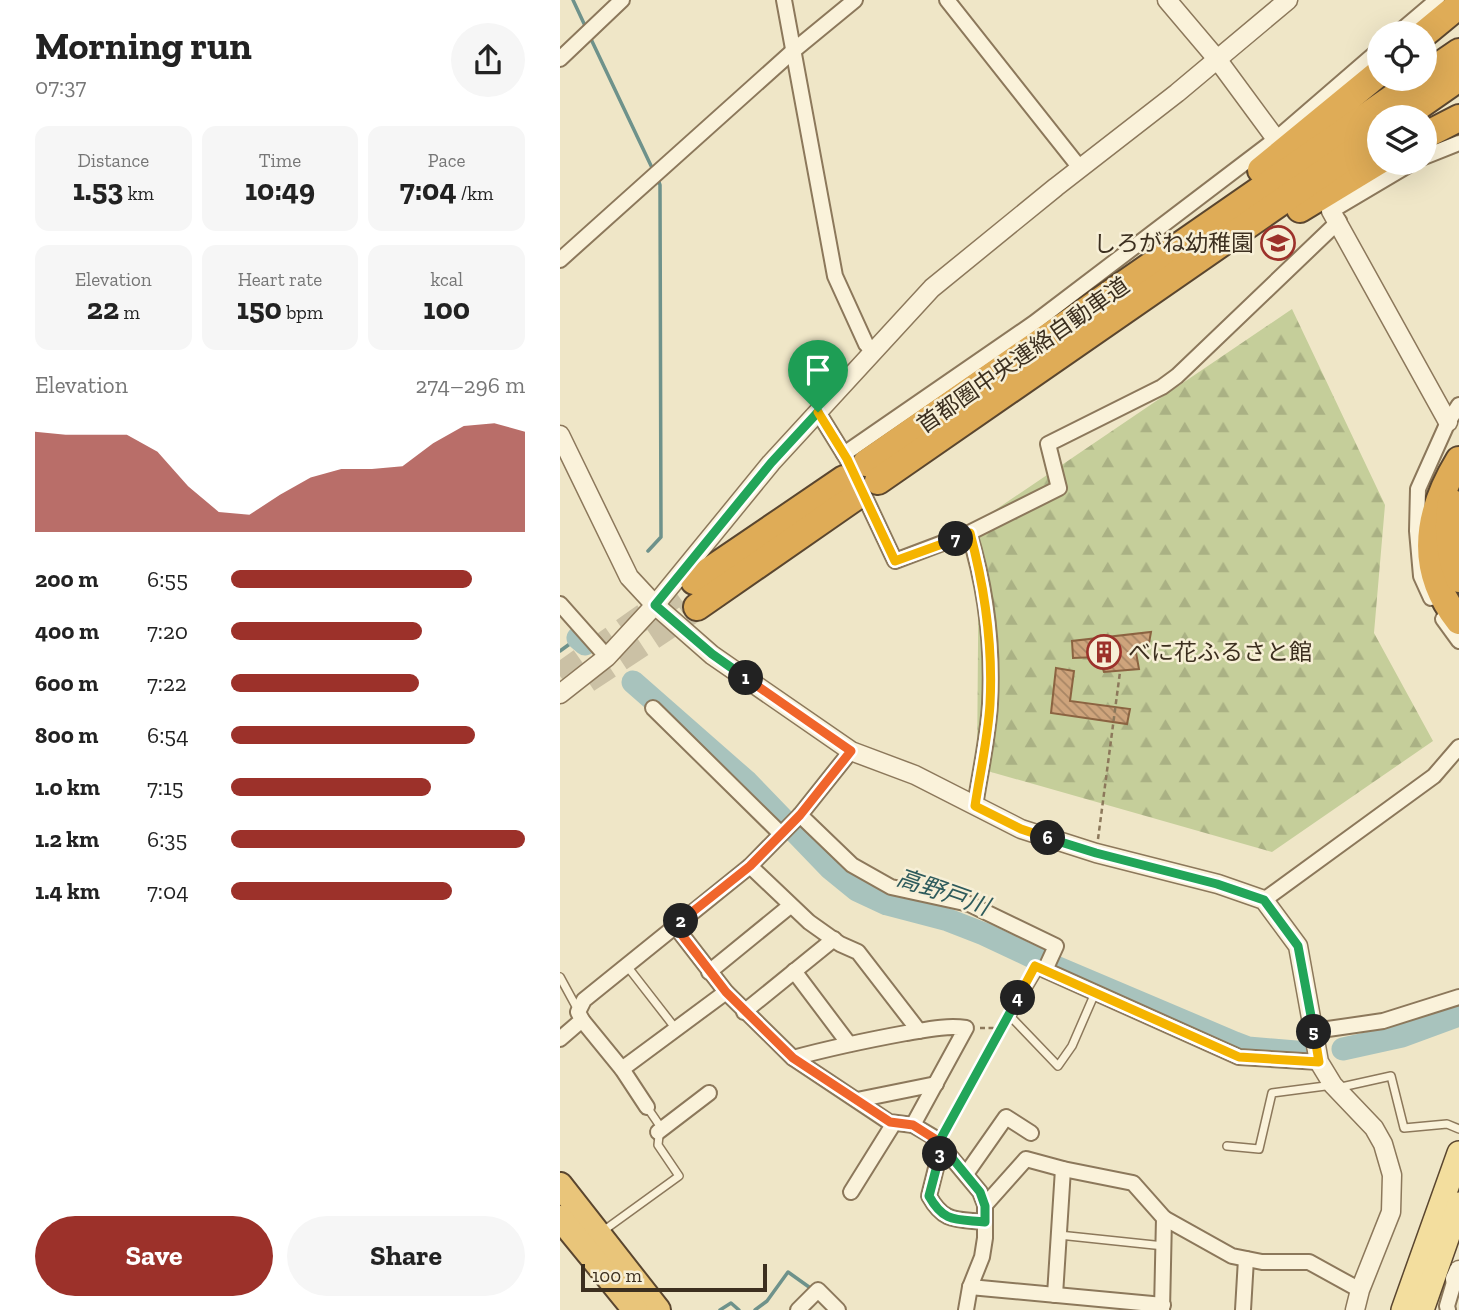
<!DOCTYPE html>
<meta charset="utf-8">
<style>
body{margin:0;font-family:"Zilla Slab","Noto Sans JP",serif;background:#f6f6f6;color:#222;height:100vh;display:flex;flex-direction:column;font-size:26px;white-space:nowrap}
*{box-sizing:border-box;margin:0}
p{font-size:23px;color:#767676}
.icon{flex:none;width:38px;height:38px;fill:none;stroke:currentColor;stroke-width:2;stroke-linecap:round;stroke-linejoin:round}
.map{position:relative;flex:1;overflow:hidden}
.side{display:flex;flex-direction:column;background:#fff;width:560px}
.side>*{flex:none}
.buttons{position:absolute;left:807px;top:21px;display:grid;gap:14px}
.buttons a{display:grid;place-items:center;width:70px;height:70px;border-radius:50%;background:#fff;box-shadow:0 7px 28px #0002;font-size:35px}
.scale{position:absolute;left:21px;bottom:18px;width:186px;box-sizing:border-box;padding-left:7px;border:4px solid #3c2f1f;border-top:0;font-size:19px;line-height:24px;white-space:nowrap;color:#3c2f1f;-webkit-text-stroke:5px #f7efd6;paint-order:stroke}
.pin{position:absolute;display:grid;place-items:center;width:60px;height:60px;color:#fff;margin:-72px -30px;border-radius:50% 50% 50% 0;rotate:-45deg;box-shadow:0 0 7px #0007}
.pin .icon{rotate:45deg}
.km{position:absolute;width:35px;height:35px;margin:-18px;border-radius:50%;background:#222;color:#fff;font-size:19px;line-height:35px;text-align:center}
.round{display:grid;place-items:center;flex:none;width:74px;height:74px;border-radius:37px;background:#f6f6f6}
.summary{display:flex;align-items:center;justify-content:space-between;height:119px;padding:0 35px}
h1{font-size:38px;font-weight:800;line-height:52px}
.figures{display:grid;grid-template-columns:repeat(3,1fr);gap:10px;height:119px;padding:7px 35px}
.figures div{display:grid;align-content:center;border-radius:14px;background:#f6f6f6;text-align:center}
.figures b{font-size:30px;font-weight:800}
.figures small{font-size:19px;font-weight:400}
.figures p{font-size:19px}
.chart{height:196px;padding:14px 35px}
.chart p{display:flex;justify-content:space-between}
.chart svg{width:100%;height:126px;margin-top:7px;fill:#9c312a;opacity:.7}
.button{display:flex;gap:14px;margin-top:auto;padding:14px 35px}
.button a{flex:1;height:80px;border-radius:42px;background:#9c312a;color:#fff;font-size:28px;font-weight:800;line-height:80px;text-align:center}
.button a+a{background:#f6f6f6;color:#222}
ul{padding:0 35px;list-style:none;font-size:23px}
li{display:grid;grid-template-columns:112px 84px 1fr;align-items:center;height:52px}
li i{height:18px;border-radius:9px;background:#9c312a}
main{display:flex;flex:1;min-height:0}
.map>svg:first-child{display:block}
</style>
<main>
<section class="side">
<div class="summary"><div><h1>Morning run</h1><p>07:37</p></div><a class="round"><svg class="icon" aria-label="share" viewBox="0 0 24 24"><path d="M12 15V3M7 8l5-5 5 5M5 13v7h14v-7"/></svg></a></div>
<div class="figures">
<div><p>Distance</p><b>1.53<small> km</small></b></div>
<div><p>Time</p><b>10:49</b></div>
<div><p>Pace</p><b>7:04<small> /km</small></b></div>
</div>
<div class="figures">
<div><p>Elevation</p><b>22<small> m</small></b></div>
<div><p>Heart rate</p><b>150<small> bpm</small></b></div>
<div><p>kcal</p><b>100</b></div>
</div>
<div class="chart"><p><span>Elevation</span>274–296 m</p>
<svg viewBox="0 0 160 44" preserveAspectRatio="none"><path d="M0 44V9L10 10L20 10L30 10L40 16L50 28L60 37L70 38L80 31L90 25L100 22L110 22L120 21L130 13L140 7L150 6L160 9V44z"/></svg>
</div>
<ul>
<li><b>200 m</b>6:55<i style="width:82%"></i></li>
<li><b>400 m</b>7:20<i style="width:65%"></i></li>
<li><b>600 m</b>7:22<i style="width:64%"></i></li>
<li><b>800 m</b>6:54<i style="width:83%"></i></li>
<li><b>1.0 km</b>7:15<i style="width:68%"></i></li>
<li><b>1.2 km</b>6:35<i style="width:100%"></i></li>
<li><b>1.4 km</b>7:04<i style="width:75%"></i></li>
</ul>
<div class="button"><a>Save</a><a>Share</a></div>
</section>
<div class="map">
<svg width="899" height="1310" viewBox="0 0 899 1310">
<defs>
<pattern id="forest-firs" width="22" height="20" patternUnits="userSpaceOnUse" patternTransform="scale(1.75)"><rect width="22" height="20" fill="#c5ce9a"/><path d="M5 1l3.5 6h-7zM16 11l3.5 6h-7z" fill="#aab184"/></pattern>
<pattern id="building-back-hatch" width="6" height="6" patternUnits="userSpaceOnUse" patternTransform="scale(1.75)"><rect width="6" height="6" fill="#cea47c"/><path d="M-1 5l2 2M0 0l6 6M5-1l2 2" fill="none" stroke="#a88665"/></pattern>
</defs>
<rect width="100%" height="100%" fill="#efe6c7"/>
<path fill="url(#forest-firs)" d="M732,309L825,505L814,633L873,741L712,852L417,768L419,521Z"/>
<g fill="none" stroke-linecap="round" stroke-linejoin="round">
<g stroke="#6e928b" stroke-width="3.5">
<path d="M13,0L27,30"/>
<path d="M30,37L94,172"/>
<path d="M88,551L101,537L100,185L98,179"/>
<path d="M0,651L18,638"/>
<path d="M160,1310L171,1303L179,1310"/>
<path d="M195,1310L207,1301L228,1272L249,1287"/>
</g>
<g stroke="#a8c3bd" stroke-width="23">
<path d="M18,638L25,644"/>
<path d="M73,682L187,782L270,868L297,890L327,904L388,920L424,934L477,959L675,1043L688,1048L736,1052"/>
<path d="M783,1049L842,1036L899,1015"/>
</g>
</g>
<g fill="url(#building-back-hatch)" stroke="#8b6341" stroke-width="2">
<path d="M591,632L589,643L575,647L579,669L544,672L539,657L513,658L512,641Z"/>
<path d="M496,668L514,671L510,701L570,709L567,724L491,713Z"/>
</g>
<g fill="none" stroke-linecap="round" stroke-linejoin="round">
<g stroke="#cbc1a5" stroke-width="26" stroke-dasharray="26 13" stroke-linecap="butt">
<path d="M0,676L134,581"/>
<path d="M27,680L137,607"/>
</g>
<g stroke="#8c785b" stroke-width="10">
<g id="service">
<path d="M67,966L116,1029"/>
<path d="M484,970L480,968L451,1017L498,1066L512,1046L535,993"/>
<path d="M0,977L18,1010"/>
<path d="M777,1088L831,1076L844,1128L887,1124L899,1129"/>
<path d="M667,1146L699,1149L712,1093L773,1085"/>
<path d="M43,1231L119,1176L98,1145L100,1126L87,1107"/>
<path d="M499,1235L604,1246"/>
</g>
</g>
<g stroke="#8c785b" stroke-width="18">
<g id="minor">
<path d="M224,0L275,276L306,344L313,352"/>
<path d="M387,0L520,168"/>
<path d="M838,33L877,0"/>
<path d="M0,59L62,0"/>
<path d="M864,157L899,143"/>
<path d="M771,211L852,163"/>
<path d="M0,260L233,51L295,0"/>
<path d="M258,412L287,459L335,561L409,533"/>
<path d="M284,454L474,323L716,139L819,50"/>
<path d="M871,598L861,576L857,531L858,489L888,422L899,405"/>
<path d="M0,604L47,657"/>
<path d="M883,619L899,641"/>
<path d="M93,708L221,834"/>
<path d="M415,806C420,773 428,738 430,704C433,647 426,588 409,533L499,488L488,444L602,387L617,376L779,221"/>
<path d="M240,815L292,865L331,887L409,904L496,946L485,970L679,1057L759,1062"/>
<path d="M190,866L249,922L280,944L298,952L359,1031"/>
<path d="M704,900L874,776L899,747"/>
<path d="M115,926L166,992L233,1058L329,1122L353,1125L375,1138L420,1192L425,1205V1238L422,1257L410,1287L406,1310"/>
<path d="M234,971L289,1044"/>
<path d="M149,972L230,906"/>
<path d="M184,1012L274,939"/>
<path d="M22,1020L62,1069L87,1107"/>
<path d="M754,1031L823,1021L899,997"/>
<path d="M0,1039L22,1020L18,1012L24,1000L190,866L240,815L291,751"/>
<path d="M233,1058C270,1048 308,1040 346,1033C365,1030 386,1025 406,1028L353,1125"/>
<path d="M62,1069L166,992"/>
<path d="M297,1100L376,1084"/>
<path d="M98,1132L149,1093"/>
<path d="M382,1144L369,1196C384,1223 396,1219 425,1222"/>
<path d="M406,1174L446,1117L471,1133"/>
<path d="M291,1192L334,1123"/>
<path d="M425,1205L466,1159L503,1169L573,1183L604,1218L602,1310"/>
<path d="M604,1218L672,1256L702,1262H749L800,1290"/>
<path d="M410,1287L603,1305"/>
<path d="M495,1295L503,1169"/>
<path d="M238,1310L258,1290L278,1310"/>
<path d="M683,1310L686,1259"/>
<path d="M888,1310L887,1306L895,1279H899"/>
</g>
</g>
<g stroke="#8c785b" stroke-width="21">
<g id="tertiary">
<path d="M607,0L657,59L716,139"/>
<path d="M771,211L888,422"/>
<path d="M0,435L69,577L95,605L152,655L291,751L355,775L461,829L536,853L658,884L704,900L738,946L759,1062L773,1085L814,1128L823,1144L832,1175L831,1212L800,1290L795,1310"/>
<path d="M0,694L47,657L95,605L211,463L372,288L496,187L617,93L728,0"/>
<path d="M895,1279L899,1270"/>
</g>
</g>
<g stroke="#5a462f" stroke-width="26">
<g id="primary">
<path d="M843,1310L899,1153"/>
<path d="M862,1310L899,1204"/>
</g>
</g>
<g stroke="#5a462f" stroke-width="28">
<g id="trunk">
<path d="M0,1185L98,1310"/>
<path d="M0,1218L75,1310"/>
</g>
</g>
<g stroke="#5a462f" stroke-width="30">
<g id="motorway">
<path d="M864,34L899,5"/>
<path d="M864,76L899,52"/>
<path d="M843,117L899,78"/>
<path d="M864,136L899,118"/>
<path d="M701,170L819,73"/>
<path d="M740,209L819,161"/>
<path d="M899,460C866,514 858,569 899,621"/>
<path d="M306,463L860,79"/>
<path d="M318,481L819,134"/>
<path d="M891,502C887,527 889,555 899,579"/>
<path d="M134,581L284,479"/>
<path d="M137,607L294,498"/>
</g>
</g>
<g stroke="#8c785b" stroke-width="2.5" stroke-dasharray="5 3.5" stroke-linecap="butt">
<path d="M538,839L560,672"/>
<path d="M420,1028H441"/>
<path d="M385,1130L444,1023"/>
</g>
<use href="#service" stroke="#faf2da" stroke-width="7"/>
<use href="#minor" stroke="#faf2da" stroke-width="14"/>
<use href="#tertiary" stroke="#faf2da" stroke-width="18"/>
<use href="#primary" stroke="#f3de9e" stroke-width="23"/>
<use href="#trunk" stroke="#e9c57a" stroke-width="24"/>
<use href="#motorway" stroke="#dfac57" stroke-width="26"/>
</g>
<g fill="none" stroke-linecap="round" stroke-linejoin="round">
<g stroke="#fff" stroke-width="14">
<path id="split-1" d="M186,678L152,654L95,605L211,463L258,412"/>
</g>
<g stroke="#fff" stroke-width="14">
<path id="split-2" d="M121,921L190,866L240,815L291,751L186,678"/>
</g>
<g stroke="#fff" stroke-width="14">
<path id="split-3" d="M121,921L115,926L166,992L233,1058L330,1122L353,1125L383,1144L380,1154"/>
</g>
<g stroke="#fff" stroke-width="14">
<path id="split-4" d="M380,1154L369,1196C384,1223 396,1219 425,1222V1206L420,1192L379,1142L458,998"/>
</g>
<g stroke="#fff" stroke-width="14">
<path id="split-5" d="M458,998L475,966L679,1057L759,1062L754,1032"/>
</g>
<g stroke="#fff" stroke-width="14">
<path id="split-6" d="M488,838L536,853L657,884L704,900L738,946L754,1032"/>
</g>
<g stroke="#fff" stroke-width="14">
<path id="split-7" d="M396,539L410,533C425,589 433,647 430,704C428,738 420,773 415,806L461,829L488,838"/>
</g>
<g stroke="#fff" stroke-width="14">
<path id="split-8" d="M258,412L287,459L335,561L396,539"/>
</g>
<use href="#split-1" stroke="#22a559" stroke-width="9"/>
<use href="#split-2" stroke="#f0652b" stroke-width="9"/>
<use href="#split-3" stroke="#f0652b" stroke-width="9"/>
<use href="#split-4" stroke="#22a559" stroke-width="9"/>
<use href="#split-5" stroke="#f5b400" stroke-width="9"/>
<use href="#split-6" stroke="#22a559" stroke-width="9"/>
<use href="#split-7" stroke="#f5b400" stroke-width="9"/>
<use href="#split-8" stroke="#f5b400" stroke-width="9"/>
</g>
<defs>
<g id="school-ring" transform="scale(1.75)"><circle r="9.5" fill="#f7efd6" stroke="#9c312a" stroke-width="1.5"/><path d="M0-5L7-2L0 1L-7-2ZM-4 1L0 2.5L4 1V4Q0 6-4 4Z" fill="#9c312a"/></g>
<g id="building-ring" transform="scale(1.75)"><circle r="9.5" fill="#f7efd6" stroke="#9c312a" stroke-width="1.5"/><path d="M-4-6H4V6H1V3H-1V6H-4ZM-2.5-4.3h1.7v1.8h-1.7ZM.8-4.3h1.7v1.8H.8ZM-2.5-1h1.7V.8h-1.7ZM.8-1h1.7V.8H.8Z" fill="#9c312a"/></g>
</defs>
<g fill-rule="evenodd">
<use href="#school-ring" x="718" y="243"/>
<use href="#building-ring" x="544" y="652"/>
</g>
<g text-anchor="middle" stroke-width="5" stroke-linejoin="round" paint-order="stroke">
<g font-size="23" fill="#3c2f1f" stroke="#f7efd6" text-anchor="end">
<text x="694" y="251">しろがね幼稚園</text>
<text x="568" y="660" text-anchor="start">べに花ふるさと館</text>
</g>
<g font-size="23" fill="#3c2f1f" stroke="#f7efd6">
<text transform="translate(463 355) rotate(-35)" y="8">首都圏中央連絡自動車道</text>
</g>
<g font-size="24" font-style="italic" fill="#2e5b5c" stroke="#f7efd6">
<text transform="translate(383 892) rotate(19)" y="8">高野戸川</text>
</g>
</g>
</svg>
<div class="buttons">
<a><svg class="icon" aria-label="locate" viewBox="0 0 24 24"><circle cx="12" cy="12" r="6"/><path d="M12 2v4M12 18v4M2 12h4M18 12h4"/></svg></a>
<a><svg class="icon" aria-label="layers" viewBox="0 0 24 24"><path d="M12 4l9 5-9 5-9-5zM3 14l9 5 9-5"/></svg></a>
</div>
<div class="scale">100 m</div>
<div class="pin" style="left:258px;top:412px;background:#1e9e55"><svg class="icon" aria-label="arrive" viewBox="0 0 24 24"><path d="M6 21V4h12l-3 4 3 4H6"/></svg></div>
<b class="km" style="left:186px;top:678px">1</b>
<b class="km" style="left:121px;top:921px">2</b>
<b class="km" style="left:380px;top:1154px">3</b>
<b class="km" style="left:458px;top:998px">4</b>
<b class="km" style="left:754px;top:1032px">5</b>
<b class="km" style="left:488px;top:838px">6</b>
<b class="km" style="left:396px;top:539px">7</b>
</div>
</main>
